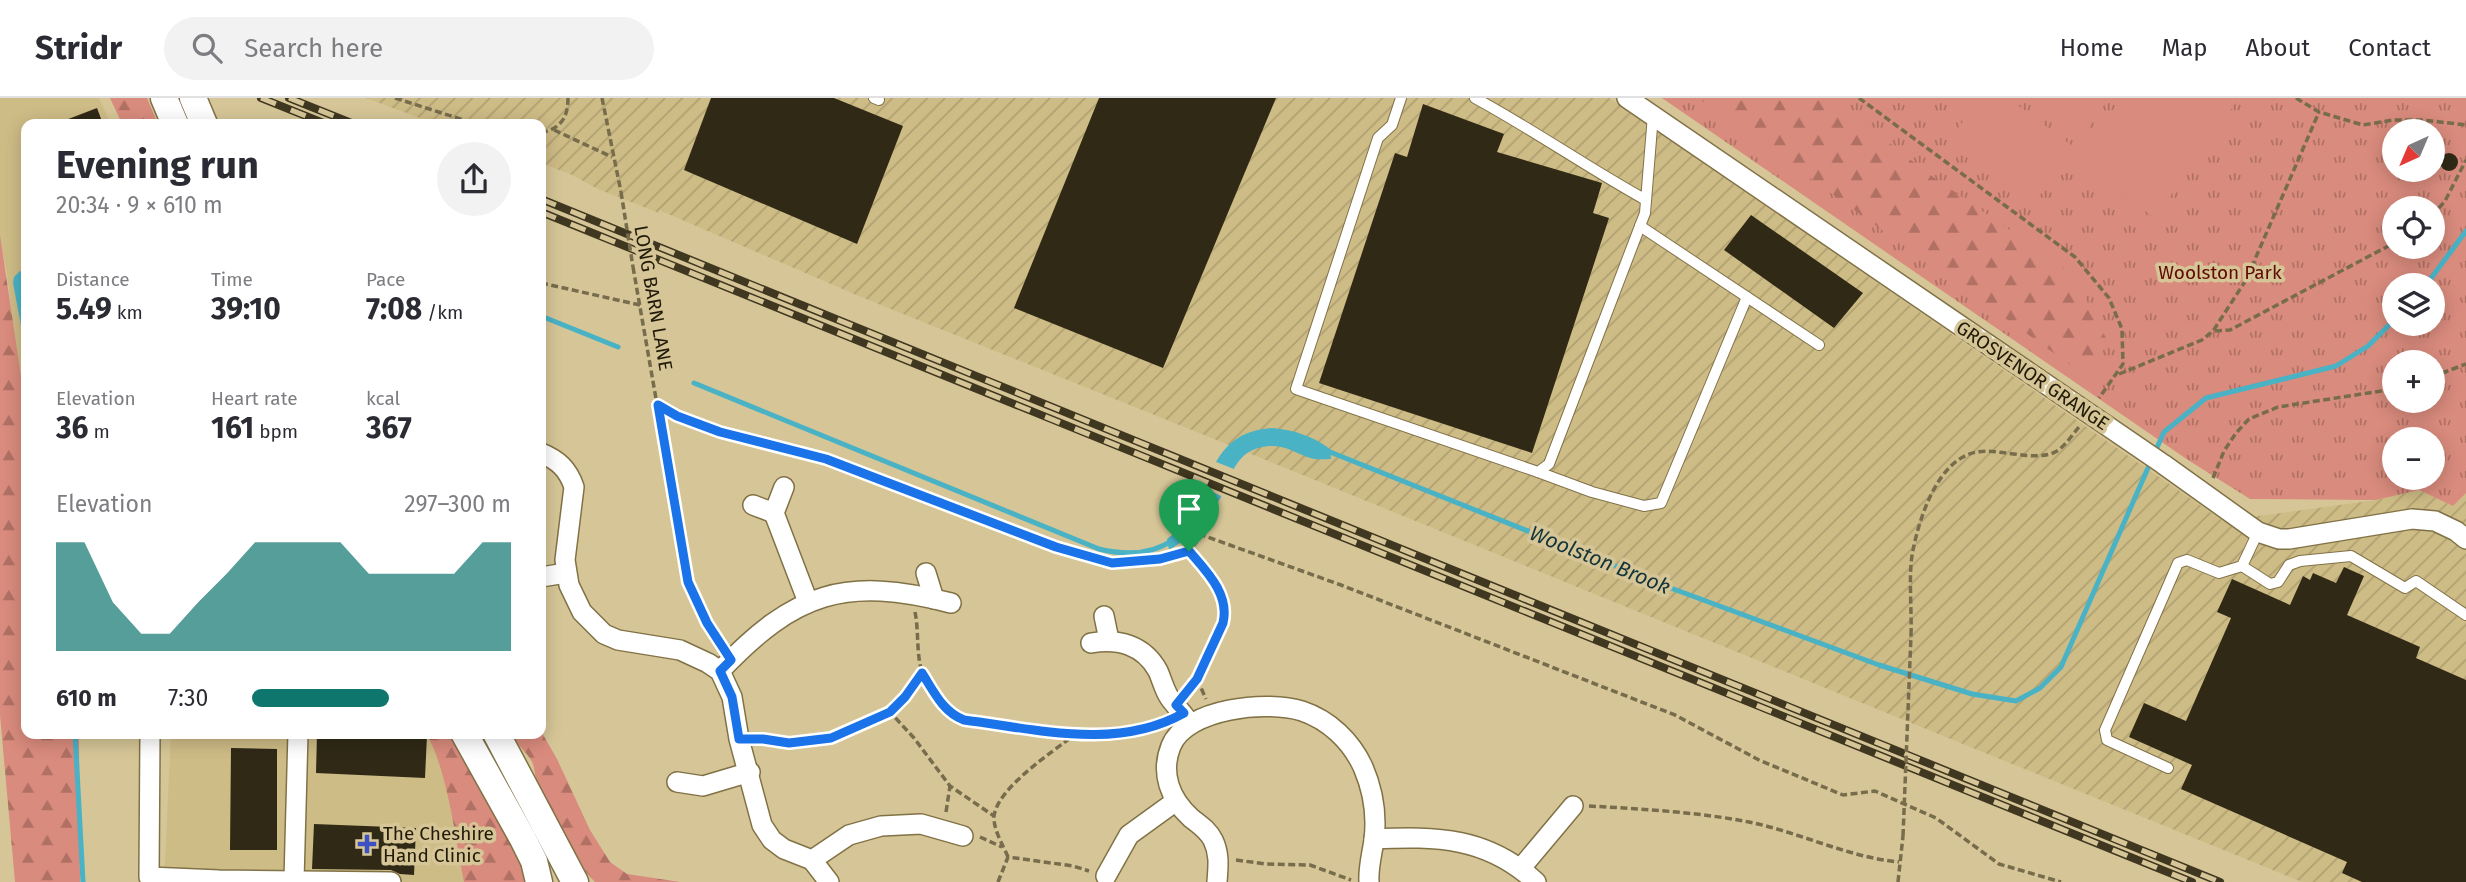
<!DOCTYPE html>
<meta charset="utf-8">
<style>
body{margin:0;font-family:"Fira Sans",sans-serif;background:#f2f2f3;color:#2b2b33;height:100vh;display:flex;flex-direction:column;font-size:26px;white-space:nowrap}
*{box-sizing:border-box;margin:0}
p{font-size:23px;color:#7c7c81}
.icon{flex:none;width:38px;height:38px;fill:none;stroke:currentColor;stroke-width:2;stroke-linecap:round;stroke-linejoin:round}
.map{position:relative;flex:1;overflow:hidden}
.drawer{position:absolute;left:21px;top:21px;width:525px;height:620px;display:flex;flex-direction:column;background:#fff;border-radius:14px;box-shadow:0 4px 18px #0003}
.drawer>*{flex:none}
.needle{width:46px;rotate:224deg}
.fabs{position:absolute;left:2382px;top:21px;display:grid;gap:14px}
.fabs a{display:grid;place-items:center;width:63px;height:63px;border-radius:50%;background:#fff;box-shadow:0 4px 18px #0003;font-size:35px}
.pin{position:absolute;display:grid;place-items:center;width:60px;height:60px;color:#fff;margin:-72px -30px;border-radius:50% 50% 50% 0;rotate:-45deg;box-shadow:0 0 7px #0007}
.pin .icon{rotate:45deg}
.round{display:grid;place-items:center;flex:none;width:74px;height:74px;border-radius:37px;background:#f2f2f3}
.headline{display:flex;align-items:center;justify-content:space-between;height:119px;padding:0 35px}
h1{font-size:38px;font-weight:700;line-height:52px}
.stats{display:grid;grid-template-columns:repeat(3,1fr);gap:10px;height:119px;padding:7px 35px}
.stats div{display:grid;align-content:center}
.stats b{font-size:30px;font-weight:700}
.stats small{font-size:19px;font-weight:400}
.stats p{font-size:19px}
.chart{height:196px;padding:14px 35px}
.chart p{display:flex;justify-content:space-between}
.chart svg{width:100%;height:126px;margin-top:7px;fill:#0f766e;opacity:.7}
ul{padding:0 35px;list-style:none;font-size:23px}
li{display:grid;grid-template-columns:112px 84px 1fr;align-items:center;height:52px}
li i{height:18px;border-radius:9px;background:#0f766e}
header{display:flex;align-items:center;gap:42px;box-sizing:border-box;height:98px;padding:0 35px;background:#fff;border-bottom:2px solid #e1e1e2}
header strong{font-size:33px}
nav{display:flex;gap:38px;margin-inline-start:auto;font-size:24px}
.search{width:490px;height:63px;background:#f2f2f3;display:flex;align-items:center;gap:18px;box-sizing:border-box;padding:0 24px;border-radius:38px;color:#7c7c81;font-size:26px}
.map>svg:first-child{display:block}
</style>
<header>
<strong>Stridr</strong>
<div class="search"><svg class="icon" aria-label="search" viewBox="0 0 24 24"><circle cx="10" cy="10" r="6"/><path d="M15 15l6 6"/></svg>Search here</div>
<nav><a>Home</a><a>Map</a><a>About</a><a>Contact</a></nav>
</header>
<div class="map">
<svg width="2466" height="784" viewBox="0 0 2466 784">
<defs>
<pattern id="industrial-furrows" width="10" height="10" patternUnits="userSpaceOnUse" patternTransform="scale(1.75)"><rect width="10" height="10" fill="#cebc86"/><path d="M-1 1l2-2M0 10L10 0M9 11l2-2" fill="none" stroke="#b1a172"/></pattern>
<pattern id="grass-tufts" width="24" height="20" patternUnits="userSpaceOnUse" patternTransform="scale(1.75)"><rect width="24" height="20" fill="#d98b7d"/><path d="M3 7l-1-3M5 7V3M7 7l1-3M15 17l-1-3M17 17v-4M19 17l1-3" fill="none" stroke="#b07164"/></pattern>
<pattern id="forest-firs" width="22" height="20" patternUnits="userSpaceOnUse" patternTransform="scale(1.75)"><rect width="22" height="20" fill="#d98b7d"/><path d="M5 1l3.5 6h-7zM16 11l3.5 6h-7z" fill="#b07164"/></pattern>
</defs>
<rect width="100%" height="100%" fill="#d6c697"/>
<g fill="#cebc86">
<path d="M0,0H99L111,26H26V339L7,175L0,142Z"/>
<path d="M171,635H437L475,784H164Z"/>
</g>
<path fill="url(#industrial-furrows)" d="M366,0H1609L2223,423L2376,402L2419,392L2453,408L2466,395V784H2302L1219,343L861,199L659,112V115L598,91L572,77L541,65V26H436Z"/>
<path fill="url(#grass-tufts)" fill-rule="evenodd" d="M1662,0H2466V395L2453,408L2419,392L2376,402L2250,401L2188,362ZM2394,33H2432V72H2394ZM2394,110H2432V149H2394ZM2394,187H2432V226H2394ZM2394,264H2432V303H2394ZM2394,341H2432V380H2394Z"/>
<g fill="url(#forest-firs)">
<path d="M110,0H147L158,26H122Z"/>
<path d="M1698,0H1833L1926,74L2073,176L2107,242L2090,281Z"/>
<path d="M0,137L26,312V635H79L80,784H15L0,617Z"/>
<path d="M541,633L557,661L590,732L610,764L627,776L680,784H595C570,759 550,716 537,683C534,676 535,668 531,662C525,652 516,647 512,635H541Z"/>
<path d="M426,635H451L518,759L527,784H464C456,743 447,670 426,635Z"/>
</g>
<g fill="#d98b7d">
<path d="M1980,0H2008L2074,49L2033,107L1947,45Z"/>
<path d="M2027,0H2109L2082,39Z"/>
<path d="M2121,0H2233L2237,3L2155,120L2076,65Z"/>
</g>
<g fill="#49b2c5">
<path d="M20,173L26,174V254L13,185L14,179Z"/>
<path d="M1272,330C1294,332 1313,338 1330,351L1331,361C1324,361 1316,362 1310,360C1296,355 1285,347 1269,348C1231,352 1234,380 1218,404C1205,425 1190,440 1169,452L1167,441C1217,405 1199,335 1272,330Z"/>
</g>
<path fill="#d6c697" d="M1211,362L1234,371L1225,400L1203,389Z"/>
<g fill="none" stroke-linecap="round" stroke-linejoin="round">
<g stroke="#49b2c5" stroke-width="5">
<path d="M2426,187L2466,133"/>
<path d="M541,218L618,249"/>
<path d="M694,285L1099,451C1124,457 1151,457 1173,442"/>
<path d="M1325,352L1668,489L1879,567L1972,596L2016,603L2040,590L2061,569L2151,363"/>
<path d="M2155,354L2164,334L2206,300L2336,268L2368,248L2394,222"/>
<path d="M75,635L83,784"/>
</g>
</g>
<g fill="#302916">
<path d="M711,0H834L903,28L857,146L684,72Z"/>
<path d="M1099,0H1276L1163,270L1014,210Z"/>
<path d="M1423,6L1504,36L1497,54L1602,85L1593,115L1609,120L1532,355L1319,285L1395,55L1407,59Z"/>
<path d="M97,10L103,26H59L58,25Z"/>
<circle cx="2449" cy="64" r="9"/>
<path d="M1751,117L1863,195L1834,230L1724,152Z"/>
<path d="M2344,469L2364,478L2347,517L2420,549L2416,560L2466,582V784H2362L2342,775L2347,764L2181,691L2192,667L2129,639L2144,605L2186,623L2231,520L2217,514L2232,481L2290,507L2303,478L2310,482L2313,475L2336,485Z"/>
<path d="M317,635L427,637L425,680L316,675Z"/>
<path d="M231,650L277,651V752H230Z"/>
<path d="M314,726L416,730L414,777L400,776L391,772L312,771Z"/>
</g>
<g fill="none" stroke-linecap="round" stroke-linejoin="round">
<g stroke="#817246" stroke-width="12">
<g id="service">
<path d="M874,0L879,2"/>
<path d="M1401,0L1392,27L1378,40L1296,291L1538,374L1549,366L1645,115L1653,17"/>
<path d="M1475,0C1534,32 1588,70 1646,102"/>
<path d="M1640,128L1819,247"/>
<path d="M1538,374L1592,394L1644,408L1661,405L1747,199"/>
<path d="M2242,468L2270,486L2278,484L2289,467L2300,463L2351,458L2405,490L2416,483L2466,517"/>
<path d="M2168,670L2107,642L2105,632L2178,465L2187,462L2219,475L2242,468L2258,434"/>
</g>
</g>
<g stroke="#817246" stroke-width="22">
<g id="minor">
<path d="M1627,0L2163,366L2258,434L2279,441H2289L2412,421L2435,423L2456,433L2466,441"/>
<path d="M541,355C558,362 568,371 574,389L565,462L569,487L582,514L604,536L618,542L680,552L708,565L720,573L732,599L739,641L762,727L772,742L784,751L812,762L829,784"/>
<path d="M784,389L774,415L808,504"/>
<path d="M753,407L774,415"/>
<path d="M926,475L934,501"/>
<path d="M541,479L566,475"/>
<path d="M1104,518L1109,542"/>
<path d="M1091,545C1118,540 1144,547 1158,573C1162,582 1164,591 1169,599C1176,609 1184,616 1190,626"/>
<path d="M720,573C795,494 845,478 951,505"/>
<path d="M150,635L149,779L219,782L391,784"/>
<path d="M677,684L703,688L750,674"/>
<path d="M1374,741C1437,738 1487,739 1536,784"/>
<path d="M812,762L849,737L881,728L921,726L963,738"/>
<path d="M1521,770L1573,708"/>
<path d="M1106,778L1129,737L1176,703"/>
<path d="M294,782L298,635"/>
<path d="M1217,784C1218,770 1220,756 1213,742C1208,732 1200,727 1191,720C1170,701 1160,675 1171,648C1186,610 1268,602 1302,613C1329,622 1351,643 1363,669C1373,692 1377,717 1374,742C1372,756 1368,770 1369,784"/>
</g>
</g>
<g stroke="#817246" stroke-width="29">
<g id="secondary">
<path d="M164,0L175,26"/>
<path d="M193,0L204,26"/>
<path d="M464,635L523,741L534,763L539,784"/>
<path d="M496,635L575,784"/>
</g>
</g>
<g stroke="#776c4c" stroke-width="3.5" stroke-dasharray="7 3.5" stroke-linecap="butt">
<path d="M395,0L476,26"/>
<path d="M602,0L621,94"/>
<path d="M1859,0L2075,159L2109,200L2122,231L2123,266L2099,300"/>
<path d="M2296,0L2319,14L2363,27L2393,22H2423L2466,27"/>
<path d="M554,32L612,59"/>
<path d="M541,35C561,30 568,20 568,0"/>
<path d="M2432,118L2445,103L2466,62"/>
<path d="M633,169L688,484L707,525L722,549"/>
<path d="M541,185L640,207"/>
<path d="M2215,233L2230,232L2394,145"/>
<path d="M2119,276L2202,242L2213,233L2246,182L2319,14"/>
<path d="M2432,279L2466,266"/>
<path d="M658,307L677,319L720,334L826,361L1056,449L1112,465L1160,462L1189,453L1202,437L1341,487L1675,617L1759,662L1843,697L1875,693L1936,720L1999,766L2061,784"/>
<path d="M2213,380L2224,353L2236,335L2249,321L2278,309L2394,291"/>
<path d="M915,514C919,533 916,555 922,574C927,592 947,615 964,622L1074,637L1118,636L1163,626"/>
<path d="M1911,537C1912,512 1908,475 1913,452C1920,418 1938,361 1977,354C2000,350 2037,365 2057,353C2066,347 2072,337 2079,329"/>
<path d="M1197,581L1206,601"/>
<path d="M1186,594L1197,581L1223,525C1230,496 1206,473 1189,453"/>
<path d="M890,614L905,599L922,575"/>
<path d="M757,641L788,645L831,640L890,614L914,640L950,688L994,718"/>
<path d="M1589,708C1642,711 1697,714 1749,724C1799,734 1847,759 1899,764"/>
<path d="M946,714L950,688"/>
<path d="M980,739L1002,749"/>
<path d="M1008,759C1003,747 993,731 994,718C998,689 1053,654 1074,637"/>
<path d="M1236,762L1266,766L1310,767L1351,782"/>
<path d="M998,784L1008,759L1073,768L1089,773"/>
<path d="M1898,784L1903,738"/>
</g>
<use href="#service" stroke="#fff" stroke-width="10"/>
<use href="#minor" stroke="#fff" stroke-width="19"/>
<use href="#secondary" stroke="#fff" stroke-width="26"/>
<g stroke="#403720" stroke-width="8">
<g id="rail">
<path d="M261,0L326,26"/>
<path d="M289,0L354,26"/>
<path d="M541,101L2220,784"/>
<path d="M541,114L2192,784"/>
</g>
</g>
<use href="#rail" stroke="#d6c697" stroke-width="5" stroke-dasharray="16" stroke-linecap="butt"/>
<g stroke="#776c4c" stroke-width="3.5" stroke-dasharray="7 3.5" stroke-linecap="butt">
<path d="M621,94L633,169"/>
<path d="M1903,738L1911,537"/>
</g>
</g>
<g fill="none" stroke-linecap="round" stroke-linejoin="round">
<g stroke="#fff" stroke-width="14">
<path id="route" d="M658,307L677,318L720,334L826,361L1056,449L1112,465L1160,461L1189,453C1206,473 1230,496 1223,525L1197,581L1176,607L1184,615C1117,653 1036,631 964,622C943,614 934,594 922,575L905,599L890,614L831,640L789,645L763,641H739L732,599L720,573L731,562L707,525L688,484Z"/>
</g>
<use href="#route" stroke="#1a73e8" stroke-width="9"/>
</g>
<path fill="#3e50c4" stroke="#d6c697" stroke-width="2.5" d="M363.5 735.5h7v7h7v7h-7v7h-7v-7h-7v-7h7z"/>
<g text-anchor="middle" stroke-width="7" stroke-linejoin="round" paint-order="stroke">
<g font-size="19" fill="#5f0b03" stroke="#d6c697">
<text x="2220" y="181">Woolston Park</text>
</g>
<g font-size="19" fill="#211a08" stroke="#d6c697">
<text transform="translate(654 200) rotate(80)" y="7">LONG BARN LANE</text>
<text transform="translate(2033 277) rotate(34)" y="7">GROSVENOR GRANGE</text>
</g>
<g font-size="19" fill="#211a08" stroke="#d6c697" text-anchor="start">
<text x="383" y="742">The Cheshire<tspan x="383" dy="22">Hand Clinic</tspan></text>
</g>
<g font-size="21" font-style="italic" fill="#14343a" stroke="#d6c697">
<text transform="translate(1600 462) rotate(22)" y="7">Woolston Brook</text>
</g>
</g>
</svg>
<div class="fabs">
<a><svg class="needle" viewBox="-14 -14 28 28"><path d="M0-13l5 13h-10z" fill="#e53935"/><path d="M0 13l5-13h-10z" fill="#7c7c81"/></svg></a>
<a><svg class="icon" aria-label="locate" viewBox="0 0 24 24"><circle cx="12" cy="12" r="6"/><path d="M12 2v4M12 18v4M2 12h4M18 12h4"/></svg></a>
<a><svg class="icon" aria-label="layers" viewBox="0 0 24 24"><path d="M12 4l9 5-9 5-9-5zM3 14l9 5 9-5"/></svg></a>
<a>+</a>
<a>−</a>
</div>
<div class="pin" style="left:1189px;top:453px;background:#1e9e55"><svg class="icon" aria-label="arrive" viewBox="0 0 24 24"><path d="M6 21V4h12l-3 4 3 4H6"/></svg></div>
<section class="drawer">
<div class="headline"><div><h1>Evening run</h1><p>20:34 · 9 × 610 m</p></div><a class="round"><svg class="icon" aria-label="share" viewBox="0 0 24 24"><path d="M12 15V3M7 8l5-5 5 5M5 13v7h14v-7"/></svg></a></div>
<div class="stats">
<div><p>Distance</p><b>5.49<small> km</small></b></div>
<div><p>Time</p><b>39:10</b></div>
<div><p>Pace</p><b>7:08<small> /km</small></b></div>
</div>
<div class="stats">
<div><p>Elevation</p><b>36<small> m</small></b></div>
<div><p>Heart rate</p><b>161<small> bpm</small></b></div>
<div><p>kcal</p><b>367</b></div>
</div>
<div class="chart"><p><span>Elevation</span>297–300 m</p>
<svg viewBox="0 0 160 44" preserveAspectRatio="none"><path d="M0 44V6L10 6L20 27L30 38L40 38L50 27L60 17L70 6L80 6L90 6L100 6L110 17L120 17L130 17L140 17L150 6L160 6V44z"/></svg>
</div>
<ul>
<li><b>610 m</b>7:30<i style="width:53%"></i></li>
</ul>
</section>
</div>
